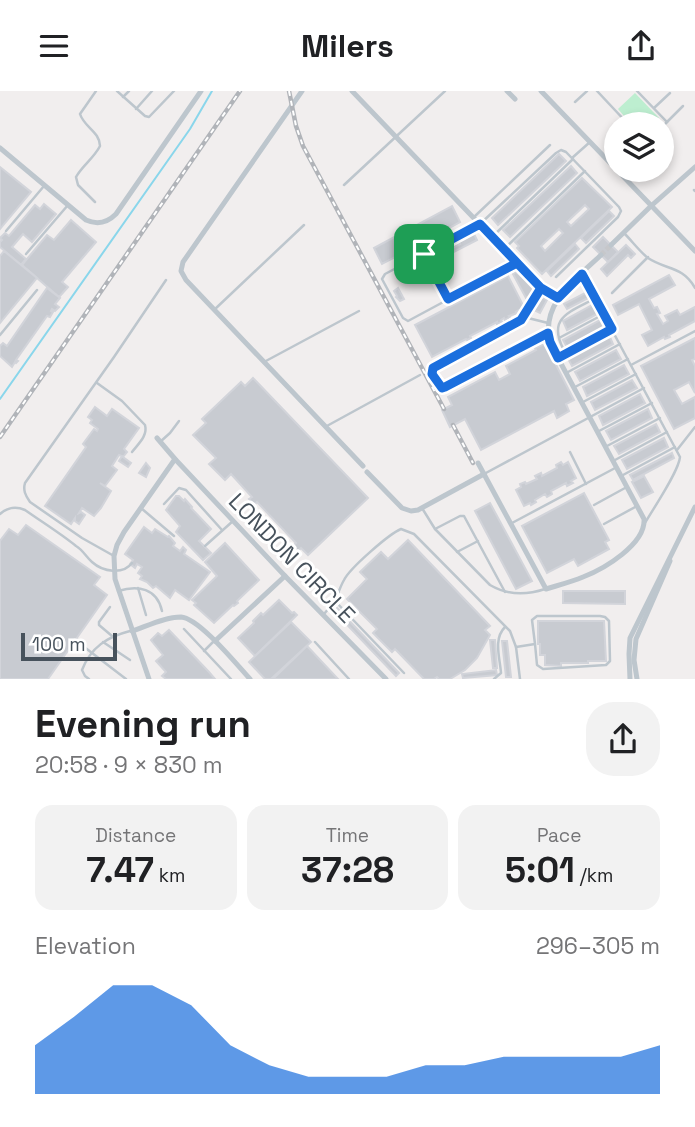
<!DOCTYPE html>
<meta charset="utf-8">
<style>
body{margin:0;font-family:"Space Grotesk",sans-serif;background:#f2f2f2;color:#202124;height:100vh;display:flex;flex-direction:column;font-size:26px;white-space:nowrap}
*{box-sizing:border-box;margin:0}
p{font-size:23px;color:#757577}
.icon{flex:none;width:38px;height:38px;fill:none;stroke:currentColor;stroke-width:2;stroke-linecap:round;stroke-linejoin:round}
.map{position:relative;height:588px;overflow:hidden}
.panel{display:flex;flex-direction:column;background:#fff;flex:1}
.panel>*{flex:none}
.fabs{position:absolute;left:604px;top:21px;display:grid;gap:14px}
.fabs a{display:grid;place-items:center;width:70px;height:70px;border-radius:50%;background:#fff;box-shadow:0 4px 10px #0003;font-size:35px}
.scale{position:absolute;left:21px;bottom:18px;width:96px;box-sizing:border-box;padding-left:7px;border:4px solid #47525c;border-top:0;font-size:19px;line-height:24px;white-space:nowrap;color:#47525c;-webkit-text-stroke:5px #fff;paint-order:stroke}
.pin{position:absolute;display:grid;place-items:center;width:60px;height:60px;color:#fff;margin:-30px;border-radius:14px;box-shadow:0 4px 10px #0006}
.round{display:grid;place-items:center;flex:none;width:74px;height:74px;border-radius:28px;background:#f2f2f2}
.headline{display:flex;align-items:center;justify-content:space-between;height:119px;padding:0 35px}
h1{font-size:38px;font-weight:700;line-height:52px}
.metrics{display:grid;grid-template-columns:repeat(3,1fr);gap:10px;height:119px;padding:7px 35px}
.metrics div{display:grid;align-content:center;border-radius:18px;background:#f2f2f2;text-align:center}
.metrics b{font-size:35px;font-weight:700}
.metrics small{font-size:19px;font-weight:400}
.metrics p{font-size:19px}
.chart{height:196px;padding:14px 35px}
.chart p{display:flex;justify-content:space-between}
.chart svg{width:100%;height:126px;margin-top:7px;fill:#1b6fde;opacity:.7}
header{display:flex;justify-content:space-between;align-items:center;height:91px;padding:0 35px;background:#fff;font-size:32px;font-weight:700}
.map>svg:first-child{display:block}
</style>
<header><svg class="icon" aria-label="menu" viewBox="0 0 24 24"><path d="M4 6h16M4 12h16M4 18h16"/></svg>Milers<svg class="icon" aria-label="share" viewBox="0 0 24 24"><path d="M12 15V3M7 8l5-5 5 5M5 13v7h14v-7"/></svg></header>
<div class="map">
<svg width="695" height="588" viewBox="0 0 695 588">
<rect width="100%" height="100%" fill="#f1eeee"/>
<path fill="#bdeed0" d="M635,2L659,27L652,33H631L618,18Z"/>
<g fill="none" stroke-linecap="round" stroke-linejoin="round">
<path stroke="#8ad6eb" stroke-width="2" d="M0,308L190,38L212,0"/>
</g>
<g fill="#c8cbd1" stroke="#d2d4da" stroke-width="2" fill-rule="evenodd">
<path d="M559,63L566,70L498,134L492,127Z"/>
<path d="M571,75L577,82L510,146L503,139Z"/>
<path d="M0,76L31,101L0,138Z"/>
<path d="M582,87L612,116L542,183L517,157L519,155L515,151ZM585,114L589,118L571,135L567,131ZM559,138L563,142L545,160L541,155Z"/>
<path d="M44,113L56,123L32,151L23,143L12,156L26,168L21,174L0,156V151L2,149L0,147L5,142L9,145L35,114L40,118Z"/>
<path d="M452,115L460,131L444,140L445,142L440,144L439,143L382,173L374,157Z"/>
<path d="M609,120L614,125L586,152L581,147Z"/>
<path d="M71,129L96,151L62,191L68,196L59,206L22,174L47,144L54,149Z"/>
<path d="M474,143L477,149L452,162L450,158L460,153L459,151Z"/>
<path d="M603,146L618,161L608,171L593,156Z"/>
<path d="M575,153L579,158L551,185L547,180Z"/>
<path d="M626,154L635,163L631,167L628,164L607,185L601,178Z"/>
<path d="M4,160L37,187L0,232V165Z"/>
<path d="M516,181L531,193L533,198V202L526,207L513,183Z"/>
<path d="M669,184L675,194L649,208L654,217L657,216L660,222L657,223L663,233L668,230L665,225L677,219L680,224L695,216V230L669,244L670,246L665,248L664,246L648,255L642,244L652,239L639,213L618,224L613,214Z"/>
<path d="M508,185L525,218L520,221L519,219L516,221L517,222L509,225L510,226L505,229L504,227L501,229L502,231L497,233V231L470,245L471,247L467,249L466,248L432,266L415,234Z"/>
<path d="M47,197L60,207L55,213L59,216L55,220L52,218L51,220L53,221L50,226L47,225L16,269L18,270L16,272L15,271L12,276L0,265V255L3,252L7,255Z"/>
<path d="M398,197L404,208L400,210L396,206L397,205L394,200Z"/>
<path d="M585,202L588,207L567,218L564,213Z"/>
<path d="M541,206L547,209L540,222L534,219Z"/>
<path d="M592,214L597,223L567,239L563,230Z"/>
<path d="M600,229L605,238L568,258L563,249Z"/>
<path d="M609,244L613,253L572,275L567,266Z"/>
<path d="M695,247V268L692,269L695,275V302L689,291L674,299L682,313L695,306V327L674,338L641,275Z"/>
<path d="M544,253L550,262L574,309L566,313L569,320L557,327L554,320L481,359L465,328L450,336L442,319L452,314L448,306L495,281L499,289L510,283L506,275L536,259L535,257Z"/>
<path d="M616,259L621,268L580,290L575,281Z"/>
<path d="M624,274L629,283L587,305L583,296Z"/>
<path d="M253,287L368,407L308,464L301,457L298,460L293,455L296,452L257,411L254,414L249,408L252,406L231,383L225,389L209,373L216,367L193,344L206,332L202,328L241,291L245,295Z"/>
<path d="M632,289L637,297L595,319L591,311Z"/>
<path d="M640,303L645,312L603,334L599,325Z"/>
<path d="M95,316L107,325L112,318L139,337L124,358L127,361L123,366L131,372L128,376L119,370L122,365L119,364L112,375L117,379L105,395L100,392L111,400L101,417L94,425L82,417L79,422L81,421L85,424L79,433L75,430V427L71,433L45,415L86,356L83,353L94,338L97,340L98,338L90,332L92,329L88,326Z"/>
<path d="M648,318L652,327L611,349L606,340Z"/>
<path d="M656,333L660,341L619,363L614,355Z"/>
<path d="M664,347L668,356L627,378L622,369Z"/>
<path d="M672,362L674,367L633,389L630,384Z"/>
<path d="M561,371L563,374L568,371L576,387L571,390L573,392L567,395L566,392L551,400L552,403L547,406L545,403L535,409L536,411L531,414L530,412L524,415L516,399L521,396L520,393L525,391L526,393L537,388L535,385L541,382L542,385L557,377L556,374Z"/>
<path d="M146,372L150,377L146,386L139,382Z"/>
<path d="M644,385L653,401L641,407L632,391Z"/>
<path d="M584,402L609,449L605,451L609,458L578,475L574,468L547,482L522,435Z"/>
<path d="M176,405H179L184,410L185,408L192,416L191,417L211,438L199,450L211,462L203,469L176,441L180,435L166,419Z"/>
<path d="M490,412L532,490L516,498L475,420Z"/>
<path d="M26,434L100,486L94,494L107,504L48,588H0V450L9,438L18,444Z"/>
<path d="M144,436L152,442L155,438L168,446L169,445L175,452L173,455L180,460L183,456L186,459L184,463L210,481L189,509L175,499L170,507L156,495L153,497L147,491L140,488L142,485L138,482L142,476L137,473L135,477L130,473L133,469L125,463Z"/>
<path d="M408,449L490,535L485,539L490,544L477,567L465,579L450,588H439L437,586L434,588H424L395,558L392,561L373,542L377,538L347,508L367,488L360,481L381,461L388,468Z"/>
<path d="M225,452L259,489L237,510L238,512L234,515L233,514L214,532L194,514L196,512L192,509L217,485L205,471Z"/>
<path d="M563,500H625V513L563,512Z"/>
<path d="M279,509L292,522L294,521L297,524L255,565L238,547L254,532L253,530L261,522L263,524Z"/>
<path d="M337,517L399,582L396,585L334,520Z"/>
<path d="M538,530H604L606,570H588V572H561V575L545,574V564H540V553H538Z"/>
<path d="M291,531L311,551L271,588H265L249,571Z"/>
<path d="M169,539L209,581L215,588H166L162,585L166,581L156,570L163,564L151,549L158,542L162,545Z"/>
<path d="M490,549H495L497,577H493Z"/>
<path d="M502,550H507L511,586H506Z"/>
<path d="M307,555L338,588H273Z"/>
<path d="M496,579L497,584L463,587L462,583Z"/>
</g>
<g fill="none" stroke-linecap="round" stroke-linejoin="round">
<path stroke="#c6c7ca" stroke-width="5" stroke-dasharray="5 2.5" stroke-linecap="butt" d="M601,164L611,154"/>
<g stroke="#bdc6cd" stroke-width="2.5">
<path d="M117,0L145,25L149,26L174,0"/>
<path d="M597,0L628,33"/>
<path d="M637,0L667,31"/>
<path d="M123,6L129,0"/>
<path d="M575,11L587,0"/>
<path d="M654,17L670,2"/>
<path d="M136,18L152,0"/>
<path d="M662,36L683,15"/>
<path d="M615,55L616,53"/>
<path d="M572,67L590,51"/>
<path d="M344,94L445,0"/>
<path d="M694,99L695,100"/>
<path d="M95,111L78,94L76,86C82,75 94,67 100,55C100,41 84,36 80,23L96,0"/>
<path d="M474,126L550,54"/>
<path d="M6,140L44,95"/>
<path d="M624,142C632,150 639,160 648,167C666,179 683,175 695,197"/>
<path d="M492,146L573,68"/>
<path d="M504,158L585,80"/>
<path d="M26,163L68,114"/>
<path d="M424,163L448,208"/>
<path d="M514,173L408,230L403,227L382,188L385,183L480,133L556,62L561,59L566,61L619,116L621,120L618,126L556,186"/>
<path d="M582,183L680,366C679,380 653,418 645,432"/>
<path d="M540,198L521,229L434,276L432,279V283L440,296H445L548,242"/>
<path d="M612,202L648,166"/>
<path d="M214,219L304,134"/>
<path d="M524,226L548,232"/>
<path d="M0,244L37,199"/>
<path d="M559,247L604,223"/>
<path d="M566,263C545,227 568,222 596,207"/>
<path d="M560,266L612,238"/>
<path d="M264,271L359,220"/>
<path d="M631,274L695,240"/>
<path d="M568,281L620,253"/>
<path d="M97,292L122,310L145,334C148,345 138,353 132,361"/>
<path d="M575,296L628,268"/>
<path d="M583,311L636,283"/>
<path d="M325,336L420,284"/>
<path d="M599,340L652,312"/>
<path d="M160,351L170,342L179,330"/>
<path d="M607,355L660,327"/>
<path d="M677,359L695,336"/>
<path d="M570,361L586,393"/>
<path d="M615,369L667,341"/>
<path d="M484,383L644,297"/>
<path d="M623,384L675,356"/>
<path d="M164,413L179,397L186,399L222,439"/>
<path d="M594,414L625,397"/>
<path d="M141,417L174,445"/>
<path d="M422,417L435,438L490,494C507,504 527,504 545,498"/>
<path d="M0,423C8,416 16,415 25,419C42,431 60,442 76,455C83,459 86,466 92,471C103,481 123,484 132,472"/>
<path d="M512,432L617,376"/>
<path d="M604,433L637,415"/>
<path d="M435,438L460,425H464L505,501"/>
<path d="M205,455L233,430"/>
<path d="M457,461L478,450"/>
<path d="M114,465L82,447L30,411C25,404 23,399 25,392L114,266L166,189"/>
<path d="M138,497L146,524"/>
<path d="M118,500C138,494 157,497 162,520"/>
<path d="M110,516L99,531V534L112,545"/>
<path d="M324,523L335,510"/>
<path d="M184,538L231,588"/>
<path d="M103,551L130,569"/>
<path d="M315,551L349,588"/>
<path d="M79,552L126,588"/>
<path d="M516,556L535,553L532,529L537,525H600L605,526L609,530L610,570L606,574L543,578L537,574L535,553"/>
<path d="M204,560L214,550"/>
<path d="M404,582L335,510C338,503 340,496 344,489C350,477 389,443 401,438L414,443L510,540L516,556L520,588"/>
<path d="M89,588L85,585L82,579C91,556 107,546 130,540"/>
<path d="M494,588L501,582C500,567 493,548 505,536"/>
</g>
<g stroke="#bdc6cd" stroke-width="5">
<path d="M302,0L183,171L181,180L186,189L363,375"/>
<path d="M352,0L537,193L545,199L558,207"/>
<path d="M507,0L515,8"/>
<path d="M541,0L616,78"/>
<path d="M0,57L86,129C97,134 107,132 116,123L201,0"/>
<path d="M617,79L695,160"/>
<path d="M611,154L651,115L695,76"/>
<path d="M157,347L175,368L285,485L386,588"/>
<path d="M478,372L546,498C559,494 571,491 583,486C604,478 646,453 644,428L550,252C540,212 576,188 601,164"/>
<path d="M367,381L402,417L411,420L418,419L484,383"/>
<path d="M132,540C147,535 165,526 181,526C199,527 237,574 250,588"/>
<path d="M215,550L285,485"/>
<path d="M149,588L115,488L114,465L117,454L124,441L175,368"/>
<path d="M630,588L629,563L630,547L695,416"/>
<path d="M637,588L634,569L636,548L670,470"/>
</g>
<g stroke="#b1b4b9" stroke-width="4.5">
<g id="rail">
<path d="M289,0L296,35L303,55L444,318"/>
<path d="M453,334L473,372"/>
<path d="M0,346L240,0"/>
</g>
</g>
<use href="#rail" stroke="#fff" stroke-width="2" stroke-dasharray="5" stroke-linecap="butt"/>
</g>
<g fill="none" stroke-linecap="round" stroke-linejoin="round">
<g stroke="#fff" stroke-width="14">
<path id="route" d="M424,163L480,133L541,197L521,229L433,277L432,283L442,297L445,296L548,242L550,251L558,267L612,238L582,183L558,207L541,197L517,172L448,208L424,163"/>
</g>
<use href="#route" stroke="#1b6fde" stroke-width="9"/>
</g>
<g text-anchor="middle" stroke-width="6" stroke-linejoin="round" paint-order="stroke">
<g font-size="23" fill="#47525c" stroke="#fff">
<text transform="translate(292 467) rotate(46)" y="8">LONDON CIRCLE</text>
</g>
</g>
</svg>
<div class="fabs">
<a><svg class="icon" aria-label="layers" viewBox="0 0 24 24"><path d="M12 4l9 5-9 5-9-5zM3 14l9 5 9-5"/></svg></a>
</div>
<div class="scale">100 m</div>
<div class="pin" style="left:424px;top:163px;background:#1e9e55"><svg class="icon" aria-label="arrive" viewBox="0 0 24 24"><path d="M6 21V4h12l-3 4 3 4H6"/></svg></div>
</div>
<section class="panel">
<div class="headline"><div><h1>Evening run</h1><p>20:58 · 9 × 830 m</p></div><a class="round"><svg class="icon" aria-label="share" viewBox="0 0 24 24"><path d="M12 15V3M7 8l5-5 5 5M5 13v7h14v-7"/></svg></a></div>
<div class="metrics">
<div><p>Distance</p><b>7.47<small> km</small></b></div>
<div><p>Time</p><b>37:28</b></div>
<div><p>Pace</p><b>5:01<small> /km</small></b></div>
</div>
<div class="chart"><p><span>Elevation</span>296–305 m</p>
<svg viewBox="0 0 160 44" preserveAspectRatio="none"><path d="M0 44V27L10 17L20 6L30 6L40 13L50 27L60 34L70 38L80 38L90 38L100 34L110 34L120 31L130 31L140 31L150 31L160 27V44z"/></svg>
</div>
</section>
